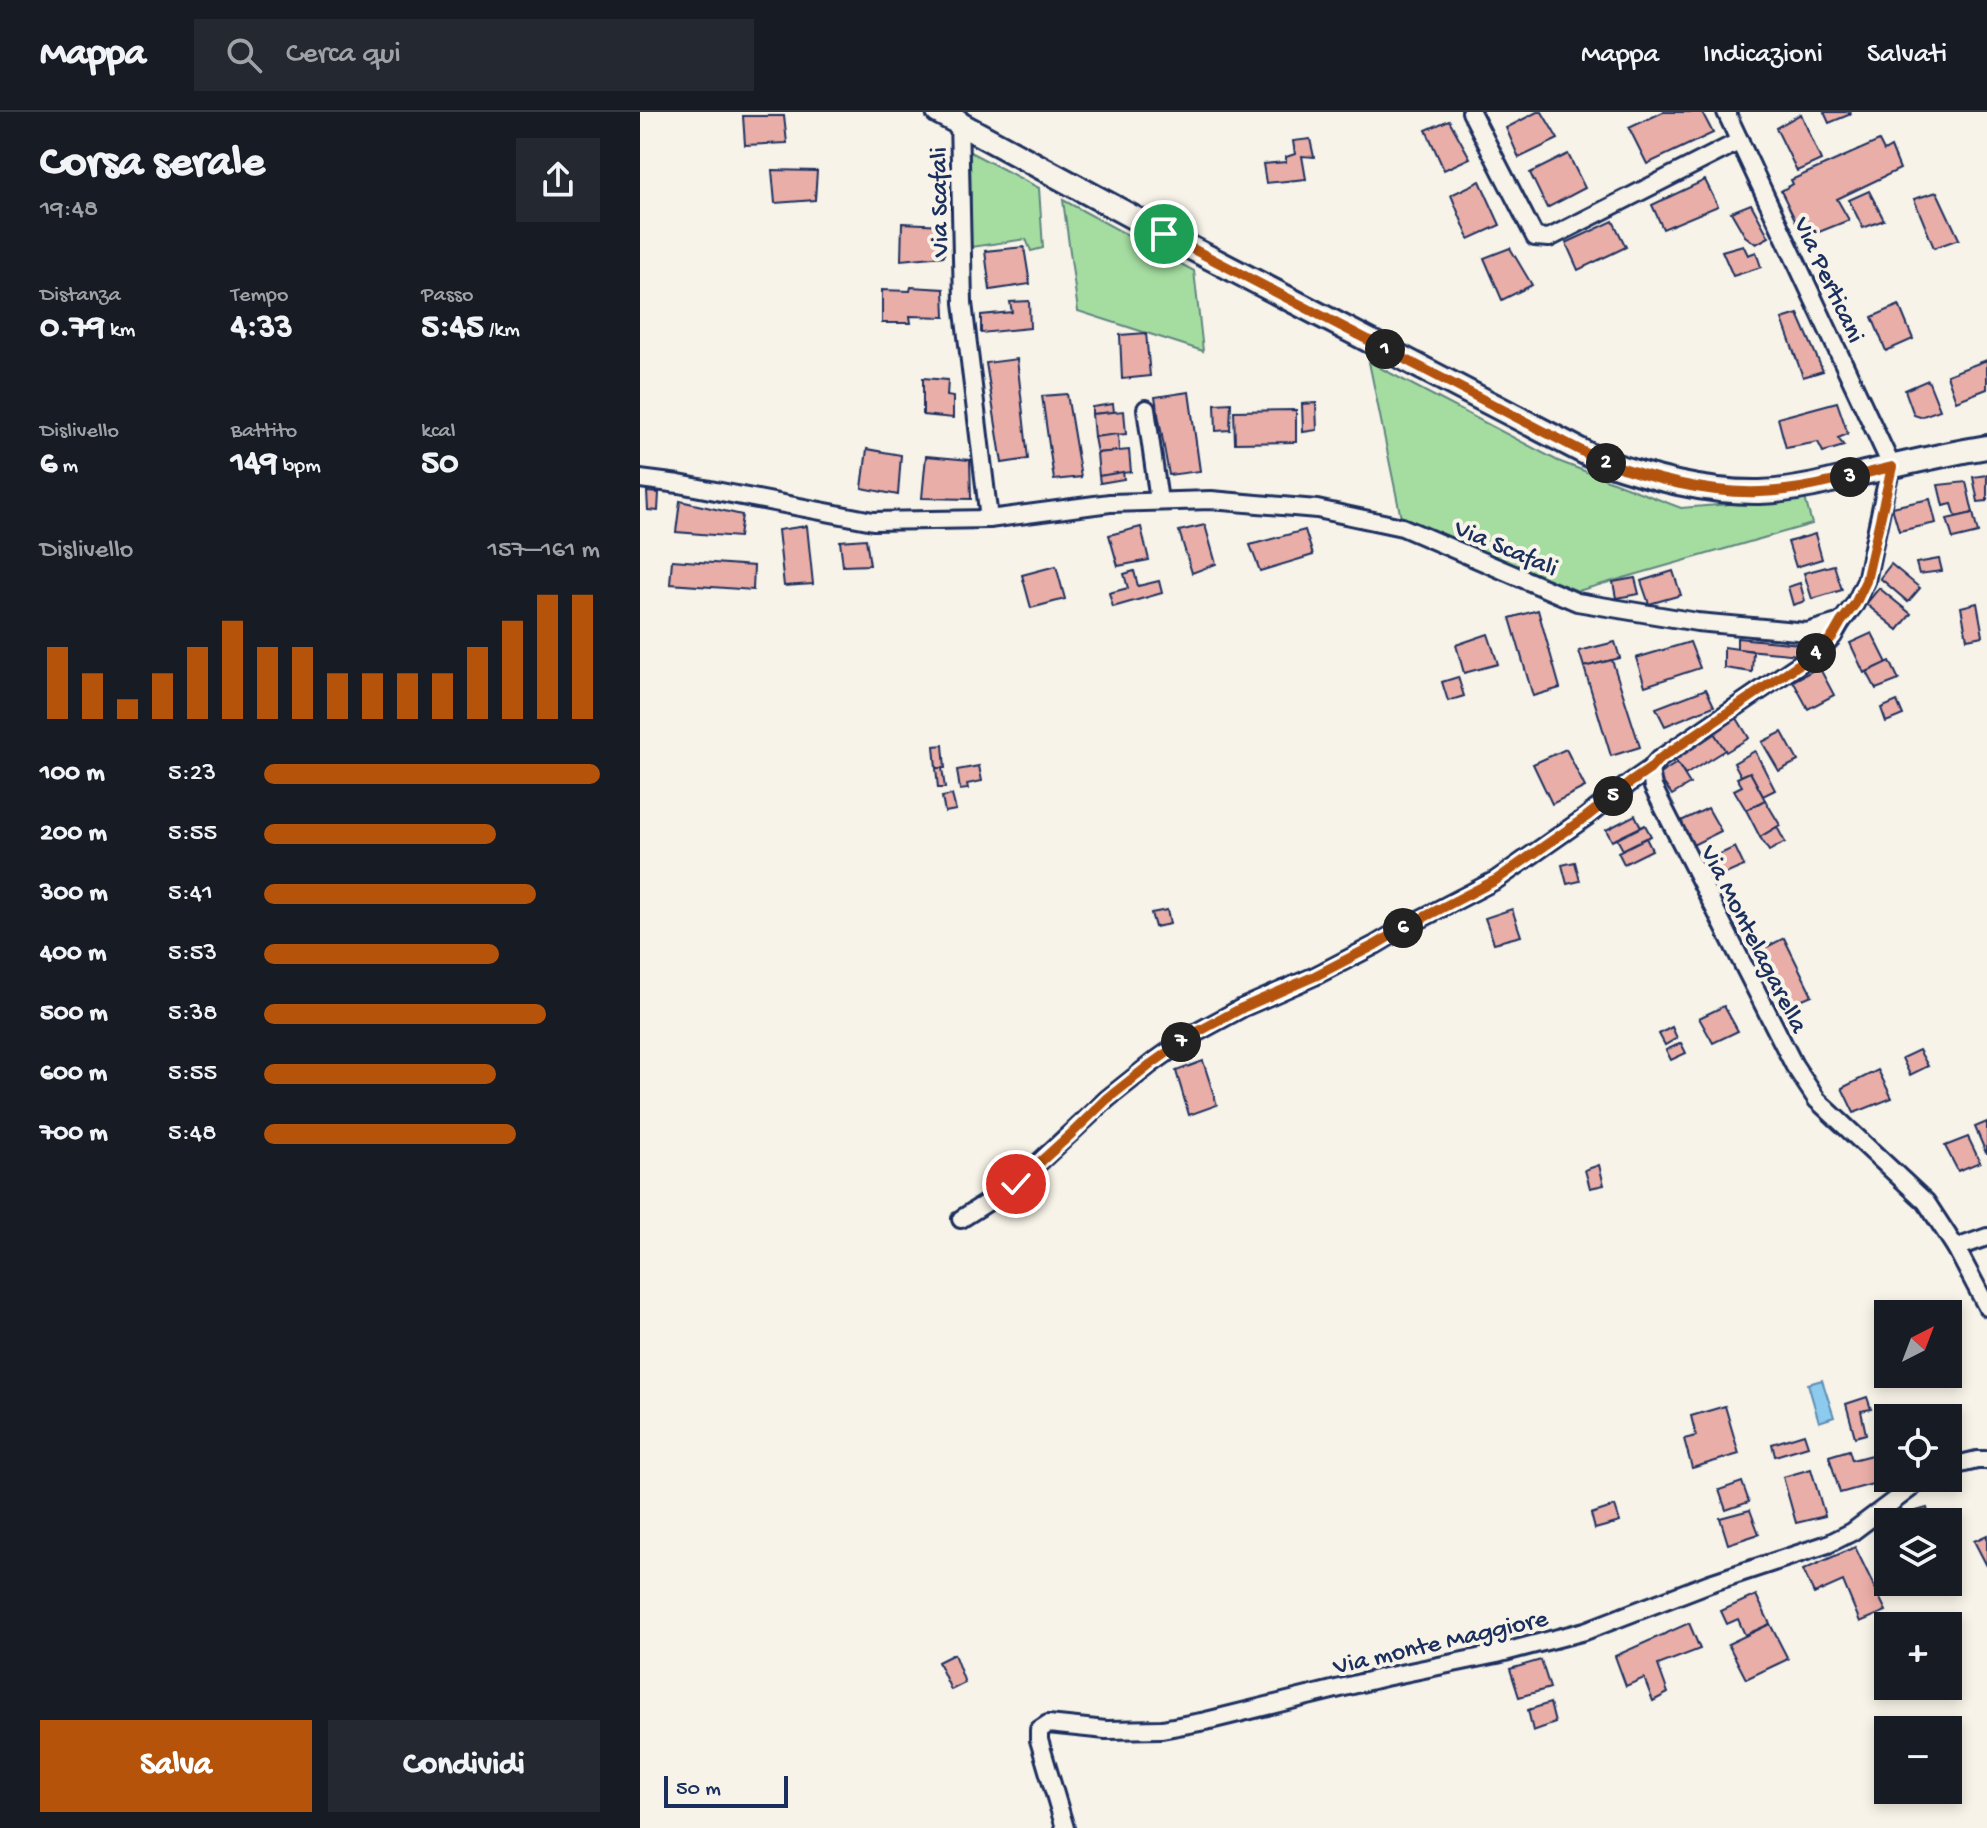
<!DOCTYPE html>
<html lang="it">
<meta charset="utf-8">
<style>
body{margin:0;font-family:"Gochi Hand",sans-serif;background:#242831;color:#f1f3f6;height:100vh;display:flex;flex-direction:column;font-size:30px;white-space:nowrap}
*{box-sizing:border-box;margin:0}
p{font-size:26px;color:#9ea1a6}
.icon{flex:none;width:44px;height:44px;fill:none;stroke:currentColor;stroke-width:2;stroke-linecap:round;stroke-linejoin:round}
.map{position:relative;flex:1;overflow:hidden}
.details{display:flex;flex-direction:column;background:#171b24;width:640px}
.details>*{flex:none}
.needle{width:52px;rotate:42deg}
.controls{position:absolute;left:1234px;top:1188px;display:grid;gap:16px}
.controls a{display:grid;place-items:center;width:88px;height:88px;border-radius:0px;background:#171b24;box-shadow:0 4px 12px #0003;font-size:40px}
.scale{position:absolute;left:24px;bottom:20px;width:124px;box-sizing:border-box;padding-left:8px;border:4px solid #1b2f5e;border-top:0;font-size:22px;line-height:28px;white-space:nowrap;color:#1b2f5e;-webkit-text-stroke:6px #f7f3e8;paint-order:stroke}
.pin{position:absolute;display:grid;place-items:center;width:68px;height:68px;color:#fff;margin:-34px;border:4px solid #fff;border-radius:50%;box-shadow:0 2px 8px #0007}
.km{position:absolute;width:40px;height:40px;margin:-20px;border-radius:50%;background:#222;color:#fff;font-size:22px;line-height:40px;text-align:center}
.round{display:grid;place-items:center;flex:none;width:84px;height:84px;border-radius:0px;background:#242831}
.overview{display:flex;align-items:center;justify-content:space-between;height:136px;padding:0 40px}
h1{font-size:44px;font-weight:800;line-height:60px}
.metrics{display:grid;grid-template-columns:repeat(3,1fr);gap:12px;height:136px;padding:8px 40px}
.metrics div{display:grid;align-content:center}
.metrics b{font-size:34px;font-weight:800}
.metrics small{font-size:22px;font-weight:400}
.metrics p{font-size:22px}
.chart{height:224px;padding:16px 40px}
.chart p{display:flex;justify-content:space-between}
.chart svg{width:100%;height:144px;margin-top:8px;stroke:#b45309;stroke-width:6}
.cta{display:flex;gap:16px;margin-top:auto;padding:16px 40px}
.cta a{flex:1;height:92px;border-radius:0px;background:#b45309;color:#fff;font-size:32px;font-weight:800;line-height:92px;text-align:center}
.cta a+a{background:#242831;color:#f1f3f6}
ul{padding:0 40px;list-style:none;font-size:26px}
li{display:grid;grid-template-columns:128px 96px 1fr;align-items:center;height:60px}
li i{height:20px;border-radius:10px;background:#b45309}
header{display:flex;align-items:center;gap:48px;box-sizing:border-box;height:112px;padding:0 40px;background:#171b24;border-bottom:2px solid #363941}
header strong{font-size:38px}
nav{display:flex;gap:44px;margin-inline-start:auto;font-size:28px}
.search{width:560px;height:72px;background:#242831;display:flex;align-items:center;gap:20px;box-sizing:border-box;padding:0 28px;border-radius:0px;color:#9ea1a6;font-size:30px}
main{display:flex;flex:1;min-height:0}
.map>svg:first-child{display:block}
</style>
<header>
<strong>Mappa</strong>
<div class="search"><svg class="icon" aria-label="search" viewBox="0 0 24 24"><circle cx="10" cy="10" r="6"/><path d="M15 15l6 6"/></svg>Cerca qui</div>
<nav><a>Mappa</a><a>Indicazioni</a><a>Salvati</a></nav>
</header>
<main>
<section class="details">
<div class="overview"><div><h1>Corsa serale</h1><p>19:48</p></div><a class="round"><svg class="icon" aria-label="share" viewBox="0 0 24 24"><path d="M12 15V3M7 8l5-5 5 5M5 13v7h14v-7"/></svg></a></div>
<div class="metrics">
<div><p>Distanza</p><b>0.79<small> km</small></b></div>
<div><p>Tempo</p><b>4:33</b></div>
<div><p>Passo</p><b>5:45<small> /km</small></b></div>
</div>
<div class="metrics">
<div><p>Dislivello</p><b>6<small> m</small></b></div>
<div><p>Battito</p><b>149<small> bpm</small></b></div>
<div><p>kcal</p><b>50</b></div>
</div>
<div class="chart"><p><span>Dislivello</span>157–161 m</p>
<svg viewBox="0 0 160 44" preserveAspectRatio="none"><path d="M5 44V22M15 44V30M25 44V38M35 44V30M45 44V22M55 44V14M65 44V22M75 44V22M85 44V30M95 44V30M105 44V30M115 44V30M125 44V22M135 44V14M145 44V6M155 44V6"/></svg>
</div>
<ul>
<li><b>100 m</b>5:23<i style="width:100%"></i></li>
<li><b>200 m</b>5:55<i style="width:69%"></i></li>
<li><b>300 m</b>5:41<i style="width:81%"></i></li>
<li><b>400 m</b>5:53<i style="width:70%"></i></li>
<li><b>500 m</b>5:38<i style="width:84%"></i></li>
<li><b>600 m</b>5:55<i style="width:69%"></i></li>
<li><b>700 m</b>5:48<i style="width:75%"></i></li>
</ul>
<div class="cta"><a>Salva</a><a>Condividi</a></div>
</section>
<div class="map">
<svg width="1347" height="1716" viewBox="0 0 1347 1716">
<rect width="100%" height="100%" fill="#f7f3e8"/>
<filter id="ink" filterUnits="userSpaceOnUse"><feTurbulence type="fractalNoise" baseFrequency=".0125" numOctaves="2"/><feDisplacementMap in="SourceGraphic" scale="16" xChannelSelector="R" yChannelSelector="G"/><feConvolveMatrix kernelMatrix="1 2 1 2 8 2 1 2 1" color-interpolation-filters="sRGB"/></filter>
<g filter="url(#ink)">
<g fill="#a5dda1" stroke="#608680" stroke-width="2">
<path d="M330,40L399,76L403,136L391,139L386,127L331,135Z"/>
<path d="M423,88L554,159L563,239L438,199Z"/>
<path d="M729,250L918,349L1041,396L1165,386L1172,412L938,479L761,406Z"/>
</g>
<path fill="#8ccbed" stroke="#5f8db4" stroke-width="2" d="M1182,1268L1194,1305L1179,1310L1168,1272Z"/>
<g fill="#e9aea7" stroke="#1b2f5e" stroke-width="2">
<path d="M897,0H902L918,27L879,46L866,16Z"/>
<path d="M1023,0H1062L1073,21L1007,52L989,16Z"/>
<path d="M1184,0H1210L1211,2L1189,11Z"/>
<path d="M1161,2L1181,48L1157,59L1136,16Z"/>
<path d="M103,4H144L147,31L105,33Z"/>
<path d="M809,8L830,46L804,58L786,18Z"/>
<path d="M670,27L674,45L662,44L666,67L626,71L623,52L646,50V45L655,42L653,29Z"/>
<path d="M1239,29L1244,39L1251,35L1260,57L1197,87L1209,108L1164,126L1141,79L1153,72L1151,68Z"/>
<path d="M928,42L945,76L907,96L890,61Z"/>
<path d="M132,58L177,59L175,88L135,91Z"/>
<path d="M1065,68L1078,94L1023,117L1012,93Z"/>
<path d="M840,69L860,113L829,127L811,83Z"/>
<path d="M1229,79L1244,108L1223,116L1209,88Z"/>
<path d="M1297,80L1319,127L1294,136L1274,87Z"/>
<path d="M1111,92L1129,125L1116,132L1105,124L1091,100Z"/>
<path d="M973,109L986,135L938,158L926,131Z"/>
<path d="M262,111L305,113L304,144L261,148Z"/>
<path d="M1103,133L1108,143L1116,140L1121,155L1093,164L1082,139Z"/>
<path d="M384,135L390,172L350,178L345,139Z"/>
<path d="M870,136L892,173L862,188L844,146Z"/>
<path d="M271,175L304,177L305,205L270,204L271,211H242V178L270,179Z"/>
<path d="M389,189L390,216L341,221V203L372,200L370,190Z"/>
<path d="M1259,193L1273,227L1246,239L1232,205Z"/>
<path d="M1158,202L1183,259L1163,265L1142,207Z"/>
<path d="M506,221L510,264L482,267L480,223Z"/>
<path d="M377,247L388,347L362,351L346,251Z"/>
<path d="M1347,248V277L1316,289L1307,263Z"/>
<path d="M283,266L308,268L307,284L313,285V306L283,303Z"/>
<path d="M1288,268L1300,298L1280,305L1274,303L1265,278Z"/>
<path d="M549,280L560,359L529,363L515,285Z"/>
<path d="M427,282L441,365L414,368L402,284Z"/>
<path d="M1197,290L1208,322L1198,326L1204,334L1183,340L1178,330L1146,336L1138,306Z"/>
<path d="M591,291L590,318L576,319L575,292Z"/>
<path d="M676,291L677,318L663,320L662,292Z"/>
<path d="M473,292L474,300L452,302V295Z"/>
<path d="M656,298V330L595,331L594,299Z"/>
<path d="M484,299L486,322L454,325L452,302Z"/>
<path d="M478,322L479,339L457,341L454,325Z"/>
<path d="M227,337L261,343L258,383L222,376Z"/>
<path d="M489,338L491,360L459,364L457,341Z"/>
<path d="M286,344L330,348L331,387L282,386Z"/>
<path d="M483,360L484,367L460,371L459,364Z"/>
<path d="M1347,363V389L1338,390L1333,365Z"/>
<path d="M1326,370L1333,401L1316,405L1312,392L1303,394L1298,373Z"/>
<path d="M7,380L19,381L18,399L8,398Z"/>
<path d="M1290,387L1296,411L1259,419L1252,395Z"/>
<path d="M40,389L102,403L99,425L36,420Z"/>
<path d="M1333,401L1338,421L1313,427L1307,407Z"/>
<path d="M565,413L576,452L552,461L539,419Z"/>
<path d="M167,414L173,472L144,474L138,418Z"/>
<path d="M501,415L509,448L478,454L469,423Z"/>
<path d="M665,418L673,443L620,459L610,433Z"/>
<path d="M1175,422L1182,447L1156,455L1148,430Z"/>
<path d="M226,427L230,453L203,454L200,429Z"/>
<path d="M1299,447L1302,459L1279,462L1276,451Z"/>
<path d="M32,448L114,454L113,478L30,472Z"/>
<path d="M1251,452L1280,476L1268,490L1240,466Z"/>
<path d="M1194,453L1202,478L1172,487L1164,461Z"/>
<path d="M416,454L425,487L391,496L382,463Z"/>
<path d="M494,459L498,474L519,469L522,481L473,495L469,481L488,476L484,462Z"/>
<path d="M1033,459L1041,483L1009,492L1001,469Z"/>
<path d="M995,466L999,482L976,486L973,470Z"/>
<path d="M1160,471L1165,489L1153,493L1148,475Z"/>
<path d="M1239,476L1271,502L1258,518L1226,492Z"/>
<path d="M1337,491L1343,524L1327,527L1321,495Z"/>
<path d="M898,498L920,576L893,584L870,506Z"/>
<path d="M1232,521L1247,551L1224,561L1210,531Z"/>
<path d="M848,522L858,552L824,561L816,533Z"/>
<path d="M1097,526L1160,532L1159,543L1097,537Z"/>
<path d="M975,530L980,546L944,555L939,539Z"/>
<path d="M1050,530L1060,556L1005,574L996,546Z"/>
<path d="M1084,535L1113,539L1112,560L1084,556Z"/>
<path d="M972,548L1000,635L971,644L944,555Z"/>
<path d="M1250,549L1259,568L1236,577L1227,560Z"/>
<path d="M1179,555L1194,583L1168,597L1153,569Z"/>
<path d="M818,565L824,584L808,589L802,570Z"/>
<path d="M1066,577L1074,594L1025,614L1016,596Z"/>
<path d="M1257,589L1263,603L1246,610L1241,596Z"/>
<path d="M1095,603L1109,626L1086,640L1072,618Z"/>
<path d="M1072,618L1085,638L1045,663L1032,643Z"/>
<path d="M1142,620L1158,649L1139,659L1122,630Z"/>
<path d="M303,633L305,656H296L294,634Z"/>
<path d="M926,637L945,675L912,692L893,652Z"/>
<path d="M1115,639L1135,678L1123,684L1110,660L1101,664L1094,651Z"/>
<path d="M1037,651L1050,672L1032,683L1018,663Z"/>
<path d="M339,654L342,669L327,672L328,677L320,678L317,658Z"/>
<path d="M296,656H302L305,676H298Z"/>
<path d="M1110,660L1125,688L1106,698L1094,678L1102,674L1097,666Z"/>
<path d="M312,683L316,698L305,700L302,685Z"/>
<path d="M1125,688L1140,713L1120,725L1106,698Z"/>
<path d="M1068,696L1081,719L1053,733L1039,710Z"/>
<path d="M995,703L1001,715L972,729L966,718Z"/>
<path d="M1005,713L1011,724L983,738L977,727Z"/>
<path d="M1137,715L1145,730L1129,739L1120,725Z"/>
<path d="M1006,726L1012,738L984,752L978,740Z"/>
<path d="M1095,735L1104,754L1074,767L1065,749Z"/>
<path d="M935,750L940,769L927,772L922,753Z"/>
<path d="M872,797L881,824L854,831L845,806Z"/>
<path d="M527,798L530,812L515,815L511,801Z"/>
<path d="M1144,826L1172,883L1144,895L1117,840Z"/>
<path d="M1084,894L1098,919L1073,931L1059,906Z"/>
<path d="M1032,915L1037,926L1025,933L1019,922Z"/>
<path d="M1041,931L1046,941L1031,948L1026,938Z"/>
<path d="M1279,938L1288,954L1270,963L1262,946Z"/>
<path d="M563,949L577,993L549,1003L536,959Z"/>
<path d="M1238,958L1252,986L1214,1001L1202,976Z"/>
<path d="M1347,1010V1041H1346L1335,1015Z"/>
<path d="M1328,1025L1340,1050L1318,1059L1305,1034Z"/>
<path d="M959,1053L964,1073L950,1076L945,1058Z"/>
<path d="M1227,1285L1231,1297L1221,1299L1226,1322L1215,1325L1206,1292Z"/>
<path d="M1085,1294L1099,1342L1052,1356L1044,1327L1056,1324L1051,1304Z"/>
<path d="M1164,1322L1168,1334L1135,1344L1132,1332Z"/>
<path d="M1209,1338L1212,1348L1243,1340L1248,1357V1366L1251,1367L1200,1381L1189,1344Z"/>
<path d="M1171,1357L1185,1404L1156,1411L1143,1365Z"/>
<path d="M1102,1370L1109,1390L1086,1398L1079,1378Z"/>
<path d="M975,1394L980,1410L955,1417L951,1402Z"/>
<path d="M1287,1396L1290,1410H1260L1258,1404Z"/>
<path d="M1110,1398L1119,1422L1088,1432L1080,1406Z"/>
<path d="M1347,1423V1454L1334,1429Z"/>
<path d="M1215,1435L1246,1499L1220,1510L1203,1469L1174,1482L1163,1458Z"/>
<path d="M1116,1483L1130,1512L1105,1523L1098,1507L1087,1512L1081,1499Z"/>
<path d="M1049,1511L1060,1537L1018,1553L1028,1581L1013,1589L1004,1566L986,1574L975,1544Z"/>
<path d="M1130,1512L1148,1547L1106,1567L1088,1532Z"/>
<path d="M314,1542L325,1571L311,1578L298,1550Z"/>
<path d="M901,1548L910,1576L879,1585L870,1557Z"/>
<path d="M910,1591L915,1611L893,1619L888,1598Z"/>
</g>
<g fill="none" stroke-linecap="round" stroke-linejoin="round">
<g stroke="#1b2f5e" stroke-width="22">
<g id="street">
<path d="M831,0L895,125L909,126L1100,29"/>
<path d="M319,6L323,191L349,407"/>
<path d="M506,297L519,389"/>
<path d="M0,367L39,372L233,409L349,407L470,391L571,388L677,397L762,415L937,490L1057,510L1167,520L1201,510L1215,492L1226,469L1246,374L1252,355L1086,0"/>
<path d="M1201,510L1193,524L1180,538L1018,648L1010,657L1013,675L1154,953L1177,988L1286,1090L1316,1136L1347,1195"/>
<path d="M321,1107L376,1072L467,987L511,952L552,923L602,896L675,864L735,833L767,814L856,768L946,705L991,670L1010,657"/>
<path d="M1316,1136L1347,1125"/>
<path d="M1308,1355L1337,1348H1347"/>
<path d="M425,1716L399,1628V1618L408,1612L466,1618L522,1617L566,1609L745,1565L857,1542L945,1519L1070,1471L1188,1432L1212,1420L1284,1366"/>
</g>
</g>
<g stroke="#1b2f5e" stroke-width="28">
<path id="secondary" d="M298,0L524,122L959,348C1010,366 1065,381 1120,380C1152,379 1184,371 1216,363C1259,353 1303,342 1347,335"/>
</g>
<use href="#street" stroke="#f7f3e8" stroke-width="16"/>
<use href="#secondary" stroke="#f7f3e8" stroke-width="22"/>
</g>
</g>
<g fill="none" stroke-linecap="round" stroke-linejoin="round" filter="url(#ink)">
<g stroke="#fff" stroke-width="16">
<path id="route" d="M376,1072L431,1022L467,987L511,952L552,923L602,896L675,864L735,833L767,814L856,768L946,705L991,670L1010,657L1018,648L1180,538L1193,524L1201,510L1215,492L1226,469L1252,355C1209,365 1165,379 1120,380C1066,382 1010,366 959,348L524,122"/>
</g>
<use href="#route" stroke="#b45309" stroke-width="10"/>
</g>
<g text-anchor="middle" stroke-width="8" stroke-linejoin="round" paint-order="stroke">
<g font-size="26" fill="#1b2f5e" stroke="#f7f3e8">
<text transform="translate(297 90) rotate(-91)" y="9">Via Scafali</text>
<text transform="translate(1191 167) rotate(65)" y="9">Via Perticani</text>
<text transform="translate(867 434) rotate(23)" y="9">Via Scafali</text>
<text transform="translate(1116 826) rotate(63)" y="9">Via Montelagarella</text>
<text transform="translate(800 1528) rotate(-13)" y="9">Via monte Maggiore</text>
</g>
</g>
</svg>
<div class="controls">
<a><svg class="needle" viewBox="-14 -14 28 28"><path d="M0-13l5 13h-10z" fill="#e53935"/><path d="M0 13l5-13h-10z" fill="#9ea1a6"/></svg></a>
<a><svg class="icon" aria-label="locate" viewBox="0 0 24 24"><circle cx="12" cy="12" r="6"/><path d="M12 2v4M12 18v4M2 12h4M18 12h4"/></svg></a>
<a><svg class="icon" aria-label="layers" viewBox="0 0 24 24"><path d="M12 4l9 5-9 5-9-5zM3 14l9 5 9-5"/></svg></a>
<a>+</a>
<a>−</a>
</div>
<div class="scale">50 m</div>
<div class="pin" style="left:524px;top:122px;background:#1e9e55"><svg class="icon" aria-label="arrive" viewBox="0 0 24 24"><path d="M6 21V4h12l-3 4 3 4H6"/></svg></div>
<div class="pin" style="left:376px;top:1072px;background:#d93025"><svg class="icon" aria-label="check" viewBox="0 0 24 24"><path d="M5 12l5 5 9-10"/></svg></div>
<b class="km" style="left:745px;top:237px">1</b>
<b class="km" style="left:966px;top:351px">2</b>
<b class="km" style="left:1210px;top:365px">3</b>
<b class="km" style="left:1176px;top:541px">4</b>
<b class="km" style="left:973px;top:684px">5</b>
<b class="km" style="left:763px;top:816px">6</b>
<b class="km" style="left:541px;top:930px">7</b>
</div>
</main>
